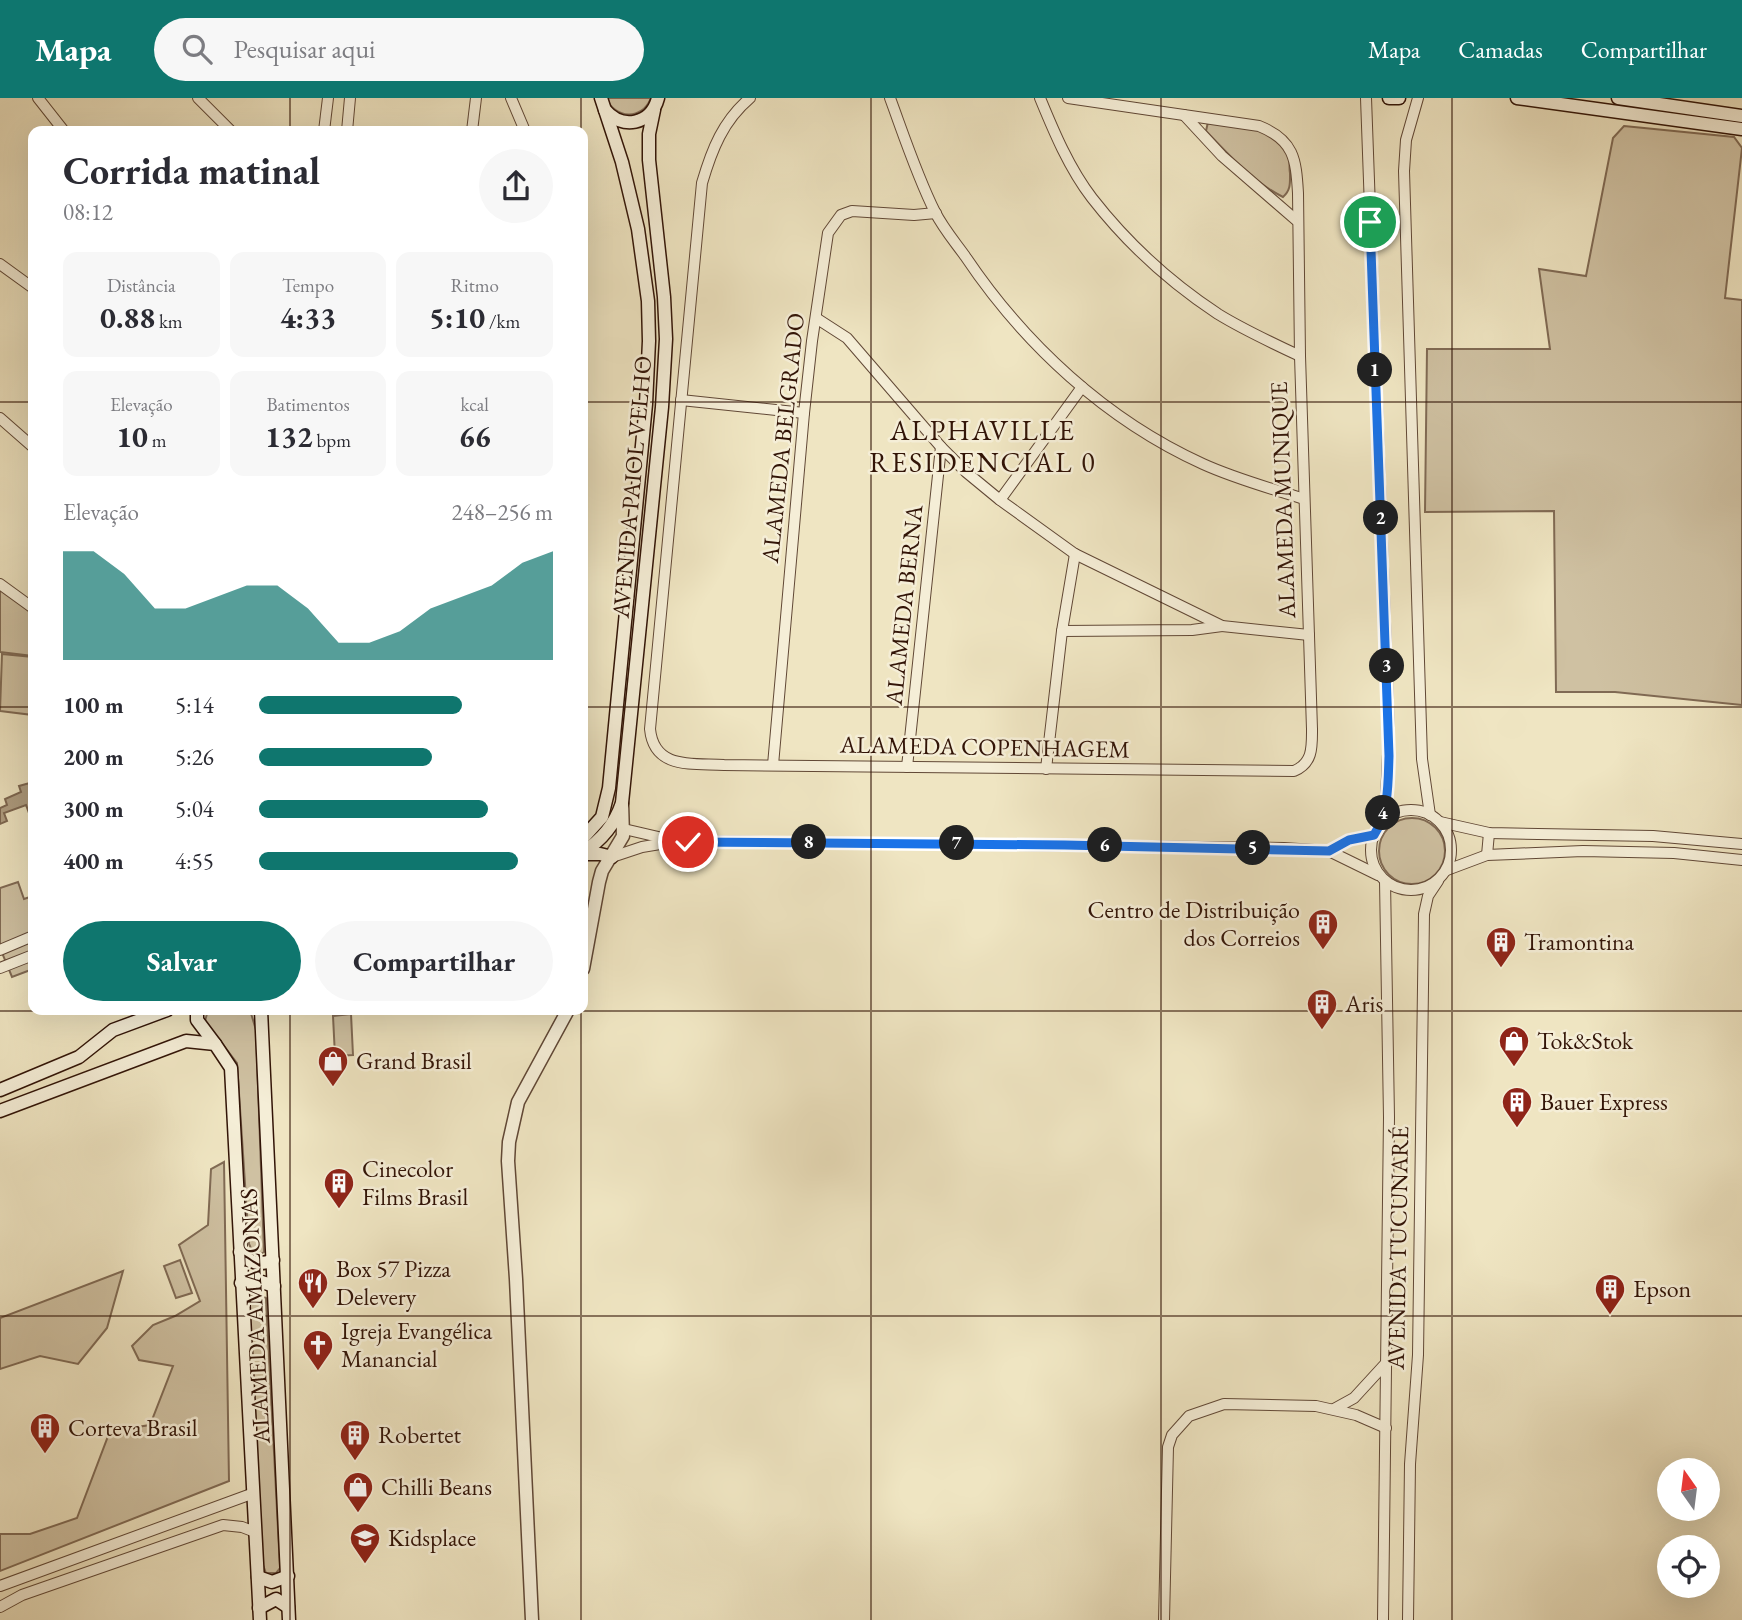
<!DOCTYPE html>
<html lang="pt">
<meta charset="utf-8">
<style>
body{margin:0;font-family:"EB Garamond",serif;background:#f7f7f7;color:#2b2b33;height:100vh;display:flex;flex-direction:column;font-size:26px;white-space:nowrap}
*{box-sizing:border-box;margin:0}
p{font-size:23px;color:#7c7c81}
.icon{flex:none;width:38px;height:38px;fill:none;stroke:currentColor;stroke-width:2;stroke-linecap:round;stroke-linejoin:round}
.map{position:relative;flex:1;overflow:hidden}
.details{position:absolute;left:28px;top:28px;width:560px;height:889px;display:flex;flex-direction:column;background:#fff;border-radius:14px;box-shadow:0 7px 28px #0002}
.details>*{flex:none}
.needle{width:46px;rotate:346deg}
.controls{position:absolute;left:1657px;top:1360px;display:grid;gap:14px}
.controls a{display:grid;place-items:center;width:63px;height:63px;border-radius:50%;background:#fff;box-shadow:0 7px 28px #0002;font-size:35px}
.pin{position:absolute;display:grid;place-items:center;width:60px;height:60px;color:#fff;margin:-30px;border:4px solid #fff;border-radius:50%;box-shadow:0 2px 7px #0007}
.km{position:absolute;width:35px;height:35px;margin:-18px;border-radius:50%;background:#222;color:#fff;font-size:19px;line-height:35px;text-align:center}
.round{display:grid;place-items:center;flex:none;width:74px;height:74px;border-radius:37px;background:#f7f7f7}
.summary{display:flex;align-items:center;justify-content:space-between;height:119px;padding:0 35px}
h1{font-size:38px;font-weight:700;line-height:52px}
.figures{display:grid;grid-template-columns:repeat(3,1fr);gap:10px;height:119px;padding:7px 35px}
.figures div{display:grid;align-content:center;border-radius:14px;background:#f7f7f7;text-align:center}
.figures b{font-size:30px;font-weight:700}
.figures small{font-size:19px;font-weight:400}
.figures p{font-size:19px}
.chart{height:196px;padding:14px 35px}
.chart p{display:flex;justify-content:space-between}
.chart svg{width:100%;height:126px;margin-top:7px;fill:#0f766e;opacity:.7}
.cta{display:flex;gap:14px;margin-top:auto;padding:14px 35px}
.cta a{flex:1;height:80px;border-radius:42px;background:#0f766e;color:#fff;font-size:28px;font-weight:700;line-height:80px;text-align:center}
.cta a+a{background:#f7f7f7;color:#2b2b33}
ul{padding:0 35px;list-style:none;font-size:23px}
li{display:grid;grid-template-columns:112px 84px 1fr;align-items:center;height:52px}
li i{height:18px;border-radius:9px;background:#0f766e}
header{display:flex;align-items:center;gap:42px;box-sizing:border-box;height:98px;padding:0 35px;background:#0f766e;color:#fff}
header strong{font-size:33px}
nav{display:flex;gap:38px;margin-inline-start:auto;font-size:24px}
.search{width:490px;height:63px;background:#f7f7f7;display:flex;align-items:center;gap:18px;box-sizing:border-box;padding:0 24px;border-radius:38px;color:#7c7c81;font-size:26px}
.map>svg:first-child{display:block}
</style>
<header>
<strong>Mapa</strong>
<div class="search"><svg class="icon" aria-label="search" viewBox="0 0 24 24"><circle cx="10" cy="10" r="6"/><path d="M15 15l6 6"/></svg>Pesquisar aqui</div>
<nav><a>Mapa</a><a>Camadas</a><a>Compartilhar</a></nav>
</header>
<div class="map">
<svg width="1742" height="1522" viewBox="0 0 1742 1522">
<rect width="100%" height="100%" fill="#efe5c2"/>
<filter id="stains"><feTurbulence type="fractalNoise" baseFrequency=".00286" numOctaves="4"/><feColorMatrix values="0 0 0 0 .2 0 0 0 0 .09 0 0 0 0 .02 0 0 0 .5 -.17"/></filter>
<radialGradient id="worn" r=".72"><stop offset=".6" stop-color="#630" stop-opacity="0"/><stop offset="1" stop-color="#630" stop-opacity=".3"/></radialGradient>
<g fill="#cfc1a2" stroke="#806a54" stroke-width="2">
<path d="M606,0H651C642,23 615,21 606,0Z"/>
<path d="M1208,24C1232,28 1281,27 1289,58C1290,63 1289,70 1290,75C1290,85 1291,92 1283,99C1253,84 1229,57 1206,33Z"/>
<path d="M1624,28L1734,39L1742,50L1725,200L1742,202V607L1615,594H1556L1554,413L1425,414L1427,251H1550L1539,171L1586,178L1613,40Z"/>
<path d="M0,491L33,516V558L0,554Z"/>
<path d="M2,556L33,559V617L0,613Z"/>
<circle cx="1412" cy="753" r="33"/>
<path d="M18,784L24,801L33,798V871L12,879L0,850V790Z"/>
<path d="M208,912H250L256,932L264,1154L255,1159L249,1146L237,965L205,923Z"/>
<path d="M351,916L353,957L335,958L333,918Z"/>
<path d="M224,1064L229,1383L0,1473V1436H30L77,1420L110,1333L150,1327L173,1268L139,1262L132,1248L153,1227L175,1218L200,1203L179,1147L208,1127L211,1071Z"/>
<path d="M180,1162L192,1195L176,1200L164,1168Z"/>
<path d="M123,1173L107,1230L78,1266L40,1258L0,1271V1220Z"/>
<path d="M255,1194L266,1200L280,1470L276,1475H266L263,1467L248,1204Z"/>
</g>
<path fill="#af9e82" stroke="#7d6751" stroke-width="2" d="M33,684V713L29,715L26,707L4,715L7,723L0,726V710L7,707L5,701L21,694L19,688Z"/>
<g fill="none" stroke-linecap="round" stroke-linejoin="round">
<g stroke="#614836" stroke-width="12">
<g id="minor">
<path d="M38,0L64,33"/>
<path d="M198,0L231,33"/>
<path d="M511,0L525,33"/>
<path d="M750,0C723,23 712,51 702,85L650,631C654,672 693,665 724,667L1294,673C1313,665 1312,649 1312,631L1300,258L1298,95C1296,61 1294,42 1259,28L1068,0"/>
<path d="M890,0C904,38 917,78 935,114C943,130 955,144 965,158C1024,246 1106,322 1203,366C1236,381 1270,390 1304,401"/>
<path d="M1040,0C1054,34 1069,70 1092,100C1127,145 1171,185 1218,216C1244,232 1272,245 1300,258"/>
<path d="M1366,0L1389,634L1386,702L1381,725"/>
<path d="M1418,0L1406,42L1404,73L1422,661L1430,717"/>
<path d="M1184,17L1222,58L1296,122"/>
<path d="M324,33L328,0"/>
<path d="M347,33L350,0"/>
<path d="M472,33L476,0"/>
<path d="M0,166L33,190"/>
<path d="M816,220L847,240L941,349L966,374L1000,402L1075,456L1222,528L1309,537"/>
<path d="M681,302L804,315"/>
<path d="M0,320L33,349"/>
<path d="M1000,402L1082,289"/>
<path d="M0,486L33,510"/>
<path d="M1062,533L1192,532L1222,528"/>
<path d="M773,667L804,315L812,243L828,135L841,117L852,113L914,117L936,115"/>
<path d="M907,669L941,349"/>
<path d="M1046,671L1062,533L1075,456"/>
<circle cx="1411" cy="752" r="40"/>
<path d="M1440,724L1489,735L1653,738L1742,746"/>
<path d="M624,731L667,741"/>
<path d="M1329,753L1349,742L1374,737"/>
<path d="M1487,757L1489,735"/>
<path d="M612,759L642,749L678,743L1284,750L1329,753L1378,777"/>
<path d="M1447,772L1487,757L1583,753L1674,755L1742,762"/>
<path d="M0,852L33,838"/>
<path d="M0,870L33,857"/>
<path d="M1334,1311L1354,1300L1387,1264"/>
<path d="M0,1488L254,1395"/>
<path d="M0,1509L22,1497L223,1427L242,1429L255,1434"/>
<path d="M1164,1522L1168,1349L1172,1337L1189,1318L1224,1306L1316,1308L1356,1317L1386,1330"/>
<path d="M1383,1522L1389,1019L1385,783"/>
<path d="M1408,1522L1410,1366L1418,1257L1424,816L1428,798L1438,783"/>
</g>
</g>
<g stroke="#614836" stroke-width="15">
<g id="tertiary">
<path d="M583,871L599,784L602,773L623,738L622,705"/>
<path d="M532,1522L516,1181L508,1063L509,1044L518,1004L568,912"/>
</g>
</g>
<g stroke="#321407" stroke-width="15">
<g id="secondary">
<path d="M1389,0H1399"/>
<path d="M1517,0L1742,31"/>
<path d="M1618,0L1742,18"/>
<path d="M605,12C622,32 651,27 658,0"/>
<path d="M583,740L602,719L609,690L646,306L649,243L648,203L638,131L622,64L601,0"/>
<path d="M583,754C602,742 615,726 622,705L662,309L666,241L664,199L649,62V36L654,12"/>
<path d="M583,756H600L612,759"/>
<path d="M197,912V922L215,946"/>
<path d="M261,912L289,1522"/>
<path d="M0,992L79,959L113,932L167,912"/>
<path d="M0,1013L186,943L215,946L231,970L260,1522"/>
<path d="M240,1154C250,1165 259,1168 273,1162"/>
<path d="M241,1185L256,1182L274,1188"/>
<path d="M258,1479L272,1484L288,1478"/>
<path d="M259,1510L276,1501L288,1509"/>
</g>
</g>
<use href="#minor" stroke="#f5eed7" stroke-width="10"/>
<use href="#tertiary" stroke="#f5eed7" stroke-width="12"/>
<use href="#secondary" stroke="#f5eed7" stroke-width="12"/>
</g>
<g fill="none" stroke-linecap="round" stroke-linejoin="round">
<g stroke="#fff" stroke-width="14">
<path id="route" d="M688,744L1065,747L1329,753L1349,742L1374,737C1389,714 1388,685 1389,658L1370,124"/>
</g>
<use href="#route" stroke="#1a73e8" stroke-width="9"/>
</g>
<path fill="none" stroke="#321407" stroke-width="2" stroke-opacity="0.55" d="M290,0V33M581,0V33M871,0V1522M1161,0V1522M1452,0V1522M0,304H33M583,304H1742M0,609H33M583,609H1742M290,912V1522M581,912V1522M0,913H1742M0,1218H1742"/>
<defs>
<g id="building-pin" transform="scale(1.575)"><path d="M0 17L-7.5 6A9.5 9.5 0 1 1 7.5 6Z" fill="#8f2418" stroke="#f5eed7"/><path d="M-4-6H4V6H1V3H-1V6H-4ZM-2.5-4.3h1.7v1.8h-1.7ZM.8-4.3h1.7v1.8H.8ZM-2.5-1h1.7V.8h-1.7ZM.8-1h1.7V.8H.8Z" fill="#fff"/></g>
<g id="shop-pin" transform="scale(1.575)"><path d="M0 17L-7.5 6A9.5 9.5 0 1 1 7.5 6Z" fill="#8f2418" stroke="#f5eed7"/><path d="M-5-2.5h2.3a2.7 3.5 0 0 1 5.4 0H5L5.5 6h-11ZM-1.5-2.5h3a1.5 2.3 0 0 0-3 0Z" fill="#fff"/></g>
<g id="restaurant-pin" transform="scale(1.575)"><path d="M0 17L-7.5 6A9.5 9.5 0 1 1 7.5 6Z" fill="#8f2418" stroke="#f5eed7"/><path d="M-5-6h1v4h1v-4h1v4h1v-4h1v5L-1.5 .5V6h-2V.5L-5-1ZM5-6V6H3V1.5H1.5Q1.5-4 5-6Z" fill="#fff"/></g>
<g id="church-pin" transform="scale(1.575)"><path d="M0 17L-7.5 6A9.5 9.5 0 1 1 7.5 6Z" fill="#8f2418" stroke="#f5eed7"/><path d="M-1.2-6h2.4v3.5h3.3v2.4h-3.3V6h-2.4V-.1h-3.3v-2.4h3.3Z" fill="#fff"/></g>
<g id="school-pin" transform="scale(1.575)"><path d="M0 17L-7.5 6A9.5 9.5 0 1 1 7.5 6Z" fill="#8f2418" stroke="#f5eed7"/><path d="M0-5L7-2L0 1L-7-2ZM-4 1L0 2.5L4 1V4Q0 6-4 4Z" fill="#fff"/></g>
</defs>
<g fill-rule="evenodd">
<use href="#building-pin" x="1323" y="826"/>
<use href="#building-pin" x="1501" y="844"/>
<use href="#building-pin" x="1322" y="906"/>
<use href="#shop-pin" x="1514" y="943"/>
<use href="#shop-pin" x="333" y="963"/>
<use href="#building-pin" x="1517" y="1004"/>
<use href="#building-pin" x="339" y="1085"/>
<use href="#restaurant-pin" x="313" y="1185"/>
<use href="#building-pin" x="1610" y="1191"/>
<use href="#church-pin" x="318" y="1247"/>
<use href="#building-pin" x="45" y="1330"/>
<use href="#building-pin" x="355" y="1337"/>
<use href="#shop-pin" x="358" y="1389"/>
<use href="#school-pin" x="365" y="1440"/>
</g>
<g text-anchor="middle" stroke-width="5" stroke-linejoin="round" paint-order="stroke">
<g font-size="24" fill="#321407" stroke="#f5eed7">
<text transform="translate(783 340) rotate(-84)" y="8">ALAMEDA BELGRADO</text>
<text transform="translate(632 389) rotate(-85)" y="8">AVENIDA PAIOL VELHO</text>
<text transform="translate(1283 402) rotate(-92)" y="8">ALAMEDA MUNIQUE</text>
<text transform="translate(904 507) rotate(-84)" y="8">ALAMEDA BERNA</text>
<text transform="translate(985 649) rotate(1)" y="8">ALAMEDA COPENHAGEM</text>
<text transform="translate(1398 1150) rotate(-89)" y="8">AVENIDA TUCUNARÉ</text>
<text transform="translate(255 1218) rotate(-93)" y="8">ALAMEDA AMAZONAS</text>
</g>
<g font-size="24" fill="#321407" stroke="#f5eed7" text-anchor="start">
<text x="1300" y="820" text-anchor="end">Centro de Distribuição<tspan x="1300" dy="28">dos Correios</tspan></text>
<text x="1524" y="852">Tramontina</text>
<text x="1345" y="914">Aris</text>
<text x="1537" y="951">Tok&amp;Stok</text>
<text x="356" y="971">Grand Brasil</text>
<text x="1540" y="1012">Bauer Express</text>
<text x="362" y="1079">Cinecolor<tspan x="362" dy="28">Films Brasil</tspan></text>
<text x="336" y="1179">Box 57 Pizza<tspan x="336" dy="28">Delevery</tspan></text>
<text x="1633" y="1199">Epson</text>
<text x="341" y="1241">Igreja Evangélica<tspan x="341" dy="28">Manancial</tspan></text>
<text x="68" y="1338">Corteva Brasil</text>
<text x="378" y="1345">Robertet</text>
<text x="381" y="1397">Chilli Beans</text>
<text x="388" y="1448">Kidsplace</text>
</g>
<g font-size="28" letter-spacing="2" fill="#321407" stroke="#f5eed7">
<text x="983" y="342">ALPHAVILLE<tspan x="983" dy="32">RESIDENCIAL 0</tspan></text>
</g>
</g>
<rect width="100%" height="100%" filter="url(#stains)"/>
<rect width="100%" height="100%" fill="url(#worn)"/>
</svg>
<div class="controls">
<a><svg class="needle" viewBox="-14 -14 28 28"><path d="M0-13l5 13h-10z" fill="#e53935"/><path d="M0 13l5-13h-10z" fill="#7c7c81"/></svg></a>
<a><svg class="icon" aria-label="locate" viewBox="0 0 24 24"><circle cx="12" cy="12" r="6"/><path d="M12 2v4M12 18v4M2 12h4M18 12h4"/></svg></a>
</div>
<div class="pin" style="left:1370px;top:124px;background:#1e9e55"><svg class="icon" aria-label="arrive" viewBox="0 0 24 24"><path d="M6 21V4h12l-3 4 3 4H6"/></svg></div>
<div class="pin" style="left:688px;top:744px;background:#d93025"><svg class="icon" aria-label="check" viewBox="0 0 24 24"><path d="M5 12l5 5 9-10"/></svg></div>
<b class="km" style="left:1375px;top:272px">1</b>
<b class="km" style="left:1381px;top:420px">2</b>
<b class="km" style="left:1387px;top:568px">3</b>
<b class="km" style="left:1383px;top:715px">4</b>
<b class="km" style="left:1253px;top:750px">5</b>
<b class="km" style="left:1105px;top:747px">6</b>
<b class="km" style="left:957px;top:745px">7</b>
<b class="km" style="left:809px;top:744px">8</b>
<section class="details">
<div class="summary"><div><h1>Corrida matinal</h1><p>08:12</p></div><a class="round"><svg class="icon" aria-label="share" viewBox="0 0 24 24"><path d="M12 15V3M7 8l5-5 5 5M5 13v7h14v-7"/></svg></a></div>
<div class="figures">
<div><p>Distância</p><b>0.88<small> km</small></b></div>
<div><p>Tempo</p><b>4:33</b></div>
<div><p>Ritmo</p><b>5:10<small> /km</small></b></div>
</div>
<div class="figures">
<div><p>Elevação</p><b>10<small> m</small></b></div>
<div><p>Batimentos</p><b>132<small> bpm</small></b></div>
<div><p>kcal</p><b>66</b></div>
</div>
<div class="chart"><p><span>Elevação</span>248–256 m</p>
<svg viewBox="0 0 160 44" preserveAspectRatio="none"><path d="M0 44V6L10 6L20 14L30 26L40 26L50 22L60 18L70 18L80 26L90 38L100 38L110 34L120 26L130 22L140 18L150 10L160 6V44z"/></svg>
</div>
<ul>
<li><b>100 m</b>5:14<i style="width:69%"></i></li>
<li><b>200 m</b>5:26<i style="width:59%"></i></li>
<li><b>300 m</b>5:04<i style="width:78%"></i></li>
<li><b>400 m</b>4:55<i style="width:88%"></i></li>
</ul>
<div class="cta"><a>Salvar</a><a>Compartilhar</a></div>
</section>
</div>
